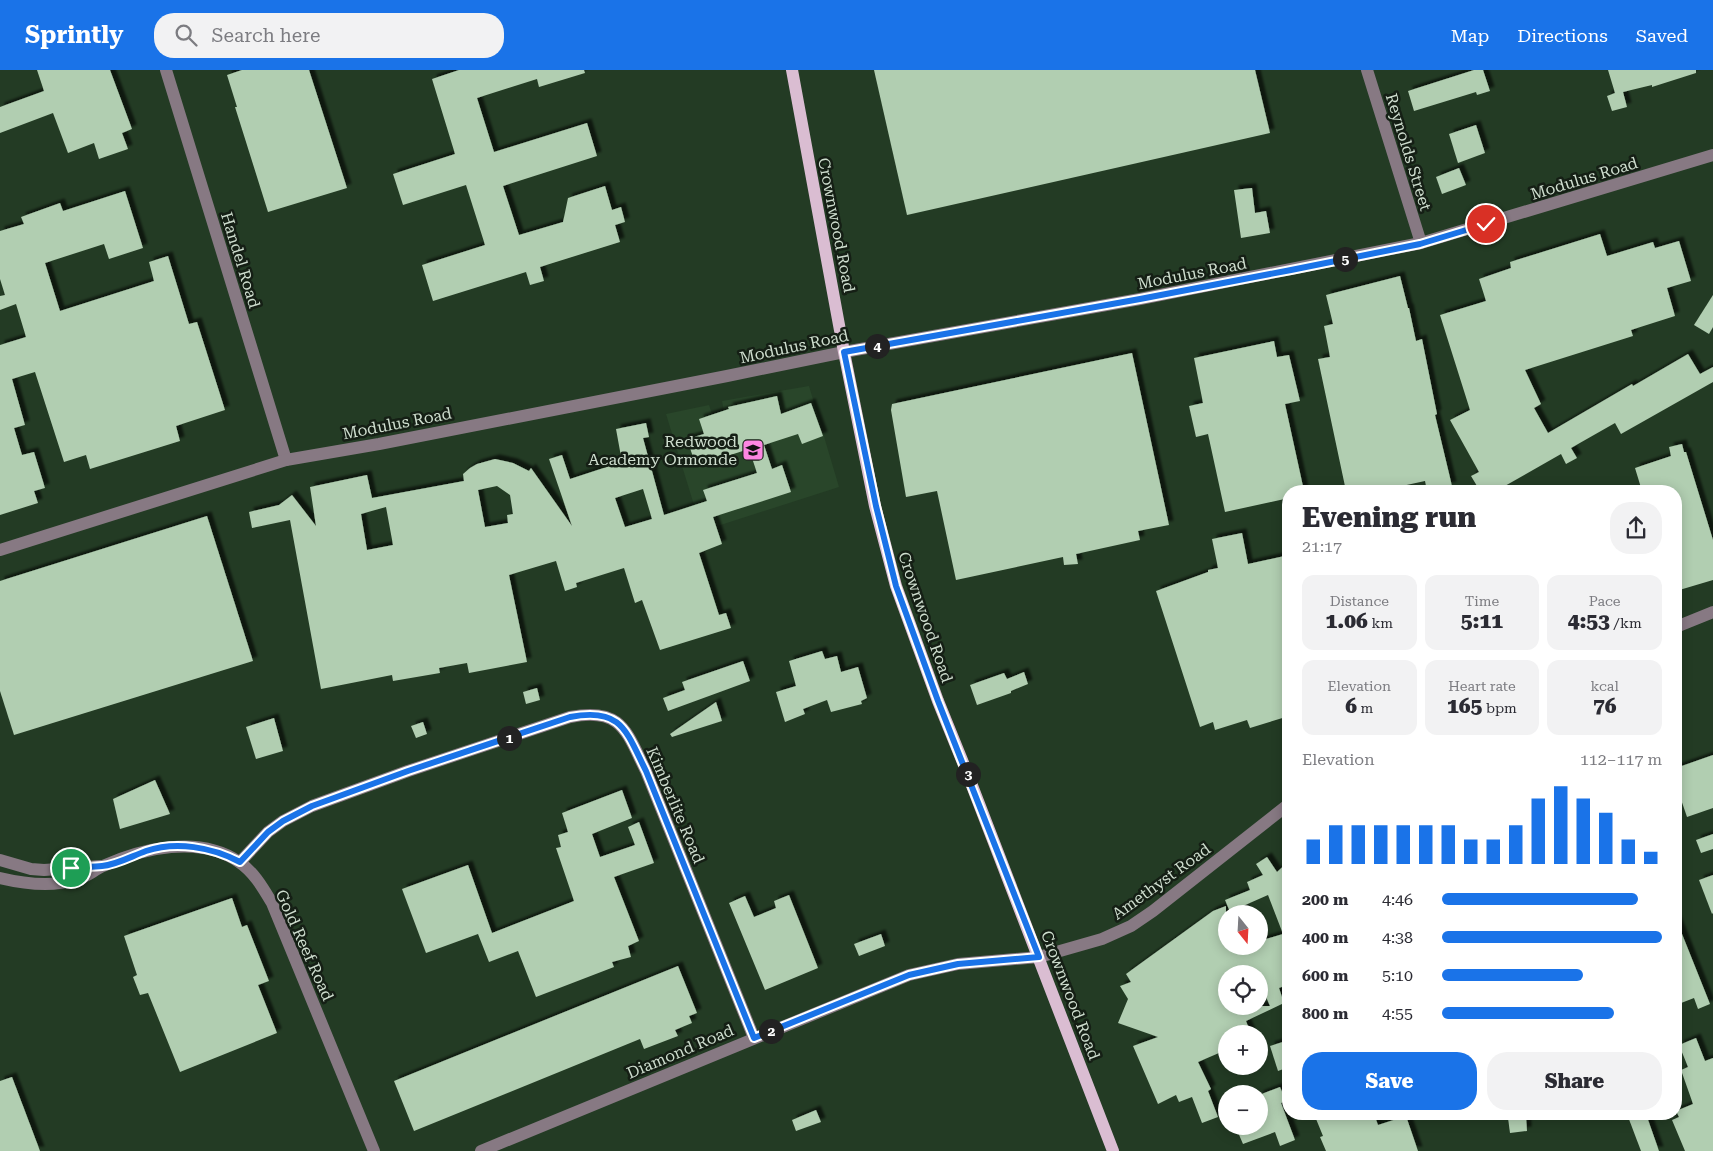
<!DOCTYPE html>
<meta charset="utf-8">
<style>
body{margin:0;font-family:"Roboto Serif",serif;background:#f2f2f3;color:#2b2b33;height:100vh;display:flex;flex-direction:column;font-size:19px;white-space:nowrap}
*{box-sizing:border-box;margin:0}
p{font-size:16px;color:#7c7c81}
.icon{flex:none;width:28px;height:28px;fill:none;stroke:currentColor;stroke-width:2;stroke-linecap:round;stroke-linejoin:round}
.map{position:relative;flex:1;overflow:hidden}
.drawer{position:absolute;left:1282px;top:415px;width:400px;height:635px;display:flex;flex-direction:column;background:#fff;border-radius:20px;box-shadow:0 2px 12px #0003}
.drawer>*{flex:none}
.needle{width:32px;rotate:162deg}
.controls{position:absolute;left:1218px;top:835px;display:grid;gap:10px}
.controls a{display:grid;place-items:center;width:50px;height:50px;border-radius:50%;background:#fff;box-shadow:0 2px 12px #0003;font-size:25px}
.pin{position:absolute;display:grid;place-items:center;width:42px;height:42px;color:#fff;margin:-21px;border:2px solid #fff;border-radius:50%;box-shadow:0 1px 5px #0007}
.km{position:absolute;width:25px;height:25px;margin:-12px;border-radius:50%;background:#222;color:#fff;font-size:14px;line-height:25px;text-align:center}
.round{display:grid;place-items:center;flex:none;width:52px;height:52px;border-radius:20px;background:#f2f2f3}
.overview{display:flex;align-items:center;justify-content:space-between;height:85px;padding:0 20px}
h1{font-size:28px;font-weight:800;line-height:38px}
.stats{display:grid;grid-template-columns:repeat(3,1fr);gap:8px;height:85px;padding:5px 20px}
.stats div{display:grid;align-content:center;border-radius:12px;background:#f2f2f3;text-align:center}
.stats b{font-size:21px;font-weight:800}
.stats small{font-size:14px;font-weight:400}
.stats p{font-size:14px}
.chart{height:140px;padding:10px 20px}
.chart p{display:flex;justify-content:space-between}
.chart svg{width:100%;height:90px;margin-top:5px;stroke:#1a73e8;stroke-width:6}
.button{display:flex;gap:10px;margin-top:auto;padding:10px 20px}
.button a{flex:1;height:58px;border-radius:20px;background:#1a73e8;color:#fff;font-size:20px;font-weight:800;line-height:58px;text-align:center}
.button a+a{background:#f2f2f3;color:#2b2b33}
ul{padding:0 20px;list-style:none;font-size:16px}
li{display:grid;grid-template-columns:80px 60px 1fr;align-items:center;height:38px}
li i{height:12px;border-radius:6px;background:#1a73e8}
header{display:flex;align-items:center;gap:30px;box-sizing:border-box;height:70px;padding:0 25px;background:#1a73e8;color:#fff}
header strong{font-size:24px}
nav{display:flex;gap:28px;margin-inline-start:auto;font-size:18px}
.search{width:350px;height:45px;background:#f2f2f3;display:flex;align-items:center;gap:12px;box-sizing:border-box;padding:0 18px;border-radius:20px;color:#7c7c81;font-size:19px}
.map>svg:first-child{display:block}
</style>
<header>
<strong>Sprintly</strong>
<div class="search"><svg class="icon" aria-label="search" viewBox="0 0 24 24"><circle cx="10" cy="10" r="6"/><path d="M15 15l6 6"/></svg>Search here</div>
<nav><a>Map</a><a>Directions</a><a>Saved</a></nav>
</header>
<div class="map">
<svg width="1713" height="1081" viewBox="0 0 1713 1081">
<defs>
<filter id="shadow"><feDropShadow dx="4.5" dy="-4.5" stdDeviation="1" flood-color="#0009"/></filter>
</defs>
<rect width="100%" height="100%" fill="#233b24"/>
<path fill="#29462a" d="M809,316L839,417L702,461L666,344L709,335L712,344L724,341L722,331Z"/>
<g fill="#b1ceb1" fill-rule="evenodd" filter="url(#shadow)">
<path d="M37,0H110L132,59L122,63L128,79L99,89L94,73L68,83L53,43L0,63V37L44,21Z"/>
<path d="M242,0H309L347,118L268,142L235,37H237L227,5Z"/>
<path d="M459,0H584L585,3L539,17L537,9L477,28L494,82L587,53L597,86L503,116L519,165L563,152L568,128L605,116L612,140L621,137L625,152L615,155L620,172L540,197L544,211L530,215L526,202L433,231L422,195L485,175L466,115L403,135L393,104L455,84L432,9Z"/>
<path d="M874,0H1255L1270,63L907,145Z"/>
<path d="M1474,0H1483L1490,21L1477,25L1476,22L1414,41L1408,21Z"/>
<path d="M1608,0H1696V3L1652,17V15L1623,22L1627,37L1612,41L1607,26L1615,23Z"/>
<path d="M1476,55L1485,83L1458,93L1449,64Z"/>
<path d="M1459,98L1466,115L1442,124L1436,107Z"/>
<path d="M1252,118L1255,143L1266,141L1270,163L1241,168L1234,120Z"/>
<path d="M125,121L143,178L109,189L104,174L45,193L60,241L154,211L149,192L168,186L189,254L197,252L225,340L176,356L180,371L90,399L86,385L64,392L35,302L12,309L25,355L14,358L22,385L34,382L45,418L34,421L38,433L0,445V275L26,267L16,234L0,240V226L5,225L0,209V161L24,154L21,147L60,133L63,141Z"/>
<path d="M1600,164L1607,186L1653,172L1655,178L1679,171L1691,211L1667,218L1675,246L1631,260L1633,266L1525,300L1541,334L1534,338L1548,363L1632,314L1633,316L1688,284L1700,304L1713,297V312L1621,364L1615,353L1571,378L1577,388L1566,394L1561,384L1496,421H1480L1471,406L1479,402L1450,350L1470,340L1440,245L1486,231L1479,209L1511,198L1510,192Z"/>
<path d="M1400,206L1408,238H1409L1416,271L1422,269L1437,344L1435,345L1452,416L1427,421L1425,411L1379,421H1372V418L1358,421H1346L1318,289L1330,287L1324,256L1333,254L1326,225Z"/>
<path d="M1713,225V257L1709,264L1694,255Z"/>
<path d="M1274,271L1277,287L1289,285L1300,331L1285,334L1304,421H1289V428L1225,442L1208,364L1196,367L1189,336L1203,333L1194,288Z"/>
<path d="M1132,283L1169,455L1138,461L1140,470L1076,484L1078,494L1064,495L1063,487L956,510L937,421L906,427L891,340L892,334Z"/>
<path d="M777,326L781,344L811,333L823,366L802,374L798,364L764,375L772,399L782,395L791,422L713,447L722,474L699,483L719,545L726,543L731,558L660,580L642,530L635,533L624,498L576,513L577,517L565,521L556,491L509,505L527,592L469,603L467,593L439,598L440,603L393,611L392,605L321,619L290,450L252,458L249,442L279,435L292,425L316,456L310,417L367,405L372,428L464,411L463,404L470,398L477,394L495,389L513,393L529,401L531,398L572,456L549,389L562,385L570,409L622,392L616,359L646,353L649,367L643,368L664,445L707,431L703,420L757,403L749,379L696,396L687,369L704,364L699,349L729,339L728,337ZM497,416L510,425L513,444L507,445L508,453L485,457L478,420ZM643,419L652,449L625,457L615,428ZM386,437L393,475L367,480L361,444Z"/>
<path d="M1682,374L1684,382H1686L1713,470V510L1676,521V421H1642L1635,398L1671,386L1669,377Z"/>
<path d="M207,446L253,591L14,665L0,621V511Z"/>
<path d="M1242,463L1248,494L1289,485V646L1250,658L1247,650L1215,660L1213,652L1200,657L1156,521L1208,502V500L1218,498L1212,469Z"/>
<path d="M822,581L825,589L837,586L841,602L858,597L867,628L861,631L862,634L831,642L827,630L803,639L805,644L785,652L776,622L796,616L789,591Z"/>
<path d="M743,591L750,611L668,641L663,628L685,620L682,612Z"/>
<path d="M1024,602L1028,614L1011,621V623L977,635L970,615L1004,603L1007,609Z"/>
<path d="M537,618L540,630L526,634L523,622Z"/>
<path d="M716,632L722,651L672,667L670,664Z"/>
<path d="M274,648L283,681L256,689L246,657Z"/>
<path d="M423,652L427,664L416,668L411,656Z"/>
<path d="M1713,685V738L1687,747L1676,715V698Z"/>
<path d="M155,710L170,744L120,759L113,729Z"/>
<path d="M622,720L632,748L592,764L600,787L635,775L628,757L639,752L654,793L614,807L639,871L628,876L631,887L612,892L614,897L536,927L518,881L489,892L478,864L426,883L402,819L468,795L492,863L574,831L556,778L561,777L558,765L568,762L562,743Z"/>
<path d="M1713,764V779L1701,783L1696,770Z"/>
<path d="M1267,787L1277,802L1289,791V914L1279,918L1284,933L1246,951L1251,964H1226V980L1198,992L1211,1019L1208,1021L1218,1047L1202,1053L1192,1027L1179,1032L1176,1025L1158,1034L1133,976L1158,967L1118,953L1128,929L1120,916L1131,912L1126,904L1213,841L1226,836V876H1259V871L1283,864L1268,825L1243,836L1245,840L1236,844H1231L1225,830L1250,820L1247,812L1263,805L1256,794ZM1226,904H1259V911L1270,936H1226Z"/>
<path d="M1713,805V843L1712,844L1699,810Z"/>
<path d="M789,825L818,898L765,920L729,833L745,826L754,847L776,838L774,831Z"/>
<path d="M232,828L242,857L247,855L269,911L258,915L277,963L180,1002L148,923L140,925L133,907L137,905L124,866Z"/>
<path d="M1676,849L1710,934L1698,939L1694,928L1676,935Z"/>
<path d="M881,864L885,876L859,886L854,874Z"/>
<path d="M678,896L697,943L689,946L692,953L675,960L678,966L644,979L640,969L414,1061L394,1011Z"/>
<path d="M1696,968L1705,991L1713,988V1081H1685L1672,1050L1679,1047L1676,1041L1693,1034L1681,1000L1688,997L1679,975Z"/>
<path d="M1289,970V997L1278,1001L1270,976Z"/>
<path d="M12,1007L40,1081H0V1011Z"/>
<path d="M1280,1017L1286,1031L1281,1033L1295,1070L1280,1076L1275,1062L1243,1074L1237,1060L1247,1056H1259V1025Z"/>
<path d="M816,1040L821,1052L796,1061L792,1050Z"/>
<path d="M1314,1044H1374L1378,1055L1406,1046L1418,1081H1326L1320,1067L1323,1066Z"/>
<path d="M1627,1044H1646L1659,1081H1641Z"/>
<path d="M1526,1046L1527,1061L1510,1063L1508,1048Z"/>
</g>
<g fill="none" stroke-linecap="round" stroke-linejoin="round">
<g stroke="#877983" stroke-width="12">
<path d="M166,0L286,390"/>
<path d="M1367,0L1421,173"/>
<path d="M0,480L286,390L379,374L727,306L844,282L1140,229L1421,173L1713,85"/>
<path d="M1676,557L1713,542"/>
<path d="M0,790L31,799L44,800L101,796"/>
<path d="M240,792L268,762L283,751L312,736L408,701L570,647C622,637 626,661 646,701L754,968"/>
<path d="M0,808C25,814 51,817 76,810C86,807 93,801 103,796C142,778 200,765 239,792C254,802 263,818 272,833L374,1081"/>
<path d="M481,1081L909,905L958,894L1039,887L1102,869L1131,856L1153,841L1289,734"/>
</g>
<path stroke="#dabdd2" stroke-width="12" d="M792,0L844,282L875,436L896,516L938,631L966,700L1113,1081"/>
</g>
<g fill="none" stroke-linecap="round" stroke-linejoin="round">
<g stroke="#fff" stroke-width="10">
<path id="route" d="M71,798C81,797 92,797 102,796C116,795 132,786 146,781C176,771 212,777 240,792L268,762L283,751L312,736L408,701L570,647C622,637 626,661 646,701L754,968L909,905L958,894L1039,887L938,631L896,516L876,436L844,282L1140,229L1291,200L1420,174L1486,154"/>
</g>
<use href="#route" stroke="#1a73e8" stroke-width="6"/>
</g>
<defs>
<g id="school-square" transform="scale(1.125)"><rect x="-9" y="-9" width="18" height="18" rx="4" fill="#fd86e2" stroke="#151f15"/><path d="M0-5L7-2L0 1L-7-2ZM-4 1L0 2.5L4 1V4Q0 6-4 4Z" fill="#111"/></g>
</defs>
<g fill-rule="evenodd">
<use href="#school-square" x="753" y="380"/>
</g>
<g text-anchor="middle" stroke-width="5" stroke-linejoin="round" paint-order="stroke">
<g font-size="16" fill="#ceddce" stroke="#151f15">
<text transform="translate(1409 82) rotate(73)" y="6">Reynolds Street</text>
<text transform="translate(1584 108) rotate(-17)" y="6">Modulus Road</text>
<text transform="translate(837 155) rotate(79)" y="6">Crownwood Road</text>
<text transform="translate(241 190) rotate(73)" y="6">Handel Road</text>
<text transform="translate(1192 203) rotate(-11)" y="6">Modulus Road</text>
<text transform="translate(794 276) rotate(-12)" y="6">Modulus Road</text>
<text transform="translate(397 353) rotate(-11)" y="6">Modulus Road</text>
<text transform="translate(926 547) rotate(71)" y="6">Crownwood Road</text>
<text transform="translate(676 735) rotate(67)" y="6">Kimberlite Road</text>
<text transform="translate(1161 811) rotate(-36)" y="6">Amethyst Road</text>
<text transform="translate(305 875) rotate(66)" y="6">Gold Reef Road</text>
<text transform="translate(1071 925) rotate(69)" y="6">Crownwood Road</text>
<text transform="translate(680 981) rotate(-23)" y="6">Diamond Road</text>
</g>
<g font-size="16" fill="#ceddce" stroke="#151f15" text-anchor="end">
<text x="737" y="377">Redwood<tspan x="737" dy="18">Academy Ormonde</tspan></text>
</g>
</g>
</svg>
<div class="controls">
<a><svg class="needle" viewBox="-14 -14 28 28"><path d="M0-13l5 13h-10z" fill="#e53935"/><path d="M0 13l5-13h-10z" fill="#7c7c81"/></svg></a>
<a><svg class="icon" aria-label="locate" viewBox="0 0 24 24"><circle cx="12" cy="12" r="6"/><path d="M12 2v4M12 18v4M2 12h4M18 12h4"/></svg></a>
<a>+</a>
<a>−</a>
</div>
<div class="pin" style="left:71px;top:798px;background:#1e9e55"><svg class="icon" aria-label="arrive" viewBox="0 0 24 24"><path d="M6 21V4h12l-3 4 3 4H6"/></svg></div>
<div class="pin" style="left:1486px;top:154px;background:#d93025"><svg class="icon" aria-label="check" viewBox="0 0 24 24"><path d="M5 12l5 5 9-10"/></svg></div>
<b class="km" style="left:509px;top:668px">1</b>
<b class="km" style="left:771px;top:961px">2</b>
<b class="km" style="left:968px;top:704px">3</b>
<b class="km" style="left:877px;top:276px">4</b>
<b class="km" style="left:1345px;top:189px">5</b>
<section class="drawer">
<div class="overview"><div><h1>Evening run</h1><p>21:17</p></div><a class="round"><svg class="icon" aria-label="share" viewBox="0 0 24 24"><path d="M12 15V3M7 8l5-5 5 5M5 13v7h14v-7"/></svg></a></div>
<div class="stats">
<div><p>Distance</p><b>1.06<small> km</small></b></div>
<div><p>Time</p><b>5:11</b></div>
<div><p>Pace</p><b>4:53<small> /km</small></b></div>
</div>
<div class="stats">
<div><p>Elevation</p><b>6<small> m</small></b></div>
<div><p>Heart rate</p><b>165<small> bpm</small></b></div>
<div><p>kcal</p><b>76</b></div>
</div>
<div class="chart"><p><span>Elevation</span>112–117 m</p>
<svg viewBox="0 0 160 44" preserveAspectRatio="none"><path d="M5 44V32M15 44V25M25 44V25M35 44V25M45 44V25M55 44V25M65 44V25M75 44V32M85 44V32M95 44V25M105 44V12M115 44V6M125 44V12M135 44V19M145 44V32M155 44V38"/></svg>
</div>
<ul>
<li><b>200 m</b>4:46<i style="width:89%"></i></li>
<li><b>400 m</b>4:38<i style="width:100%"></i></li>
<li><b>600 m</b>5:10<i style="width:64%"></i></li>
<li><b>800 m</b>4:55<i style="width:78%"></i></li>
</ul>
<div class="button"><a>Save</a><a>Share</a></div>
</section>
</div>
